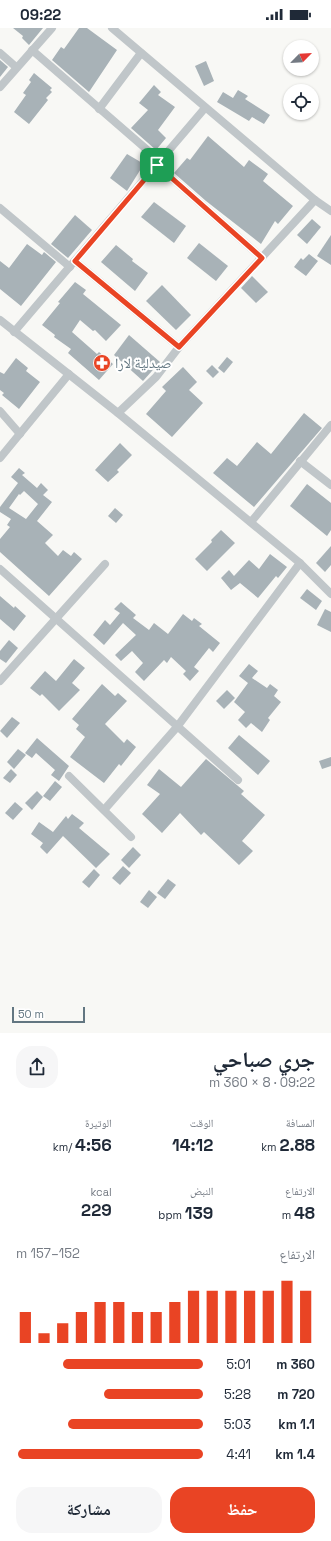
<!DOCTYPE html>
<html lang="ar">
<meta charset="utf-8">
<style>
body{margin:0;font-family:"Space Grotesk","Noto Naskh Arabic",sans-serif;background:#f6f6f7;color:#1f2937;direction:rtl;height:100vh;display:flex;flex-direction:column;font-size:15px;white-space:nowrap}
*{box-sizing:border-box;margin:0}
p{font-size:13px;color:#747a83}
.icon{flex:none;width:22px;height:22px;fill:none;stroke:currentColor;stroke-width:2;stroke-linecap:round;stroke-linejoin:round}
.map{position:relative;height:1005px;overflow:hidden;direction:ltr}
.drawer{display:flex;flex-direction:column;background:#fff;flex:1}
.drawer>*{flex:none}
.needle{width:26px;rotate:66deg}
.buttons{position:absolute;left:283px;top:12px;display:grid;gap:8px}
.buttons a{display:grid;place-items:center;width:36px;height:36px;border-radius:50%;background:#fff;box-shadow:0 1px 3px #0004;font-size:20px}
.scale{position:absolute;left:12px;bottom:10px;width:73px;box-sizing:border-box;padding-left:4px;border:2px solid #627681;border-top:0;font-size:11px;line-height:14px;white-space:nowrap;color:#627681;-webkit-text-stroke:3px #fff;paint-order:stroke}
.pin{position:absolute;display:grid;place-items:center;width:34px;height:34px;color:#fff;margin:-17px;border-radius:8px;box-shadow:0 2px 6px #0006}
.round{display:grid;place-items:center;flex:none;width:42px;height:42px;border-radius:16px;background:#f6f6f7}
.headline{display:flex;align-items:center;justify-content:space-between;height:68px;padding:0 16px}
h1{font-size:22px;font-weight:700;line-height:30px}
.stats{display:grid;grid-template-columns:repeat(3,1fr);gap:6px;height:68px;padding:4px 16px}
.stats div{display:grid;align-content:center}
.stats b{font-size:17px;font-weight:700}
.stats small{font-size:11px;font-weight:400}
.stats p{font-size:11px}
.chart{height:112px;padding:8px 16px}
.chart p{display:flex;justify-content:space-between}
.chart svg{width:100%;height:72px;margin-top:4px;stroke:#e94424;stroke-width:6}
.action{display:flex;gap:8px;margin-top:auto;padding:8px 16px}
.action a{flex:1;height:46px;border-radius:16px;background:#e94424;color:#fff;font-size:16px;font-weight:700;line-height:46px;text-align:center}
.action a+a{background:#f6f6f7;color:#1f2937}
ul{padding:0 16px;list-style:none;font-size:13px}
li{display:grid;grid-template-columns:64px 48px 1fr;align-items:center;height:30px}
li i{height:10px;border-radius:5px;background:#e94424}
.status{display:flex;justify-content:space-between;align-items:center;height:28px;padding:0 20px;background:#fff;direction:ltr}
.status svg{height:11px;fill:currentColor}
.map>svg:first-child{display:block}
</style>
<div class="status"><b>09:22</b><svg viewBox="0 0 49 12"><path d="M0 12V9h3v3zM5 12V6h3v6zM10 12V3h3v9zM15 12V0h3v12zM26 1h20v11H26zM47 4h2v5h-2z"/></svg></div>
<div class="map">
<svg width="331" height="1005" viewBox="0 0 331 1005">
<rect width="100%" height="100%" fill="#f8f8f5"/>
<g fill="#a8b2b7" fill-rule="evenodd">
<path d="M13,0H43L29,17L22,10L23,8Z"/>
<path d="M79,0H87L117,22L89,64L52,32L61,19L64,21Z"/>
<path d="M0,32L8,39L0,49Z"/>
<path d="M206,33L214,53L204,58L195,38Z"/>
<path d="M34,45L52,60L50,62L52,64L46,70L48,72L29,96L14,84L26,67L23,65L31,54L29,52Z"/>
<path d="M154,57L161,64L158,67L175,79L158,102L166,110L156,122L131,100L148,82L139,75Z"/>
<path d="M238,62L248,68L245,71L270,87L264,96L252,89L249,93L217,74L223,64L233,70Z"/>
<path d="M208,108L244,139L249,132L268,146L263,153L293,178L278,196L275,193L261,216L206,173L174,145L187,130L190,132Z"/>
<path d="M127,126L144,136L127,163L110,150Z"/>
<path d="M154,174L186,198L174,215L141,189Z"/>
<path d="M75,187L92,202L68,230L51,216Z"/>
<path d="M312,191L321,199L307,216L297,207Z"/>
<path d="M331,207V237L317,228Z"/>
<path d="M199,215L228,238L216,253L187,230Z"/>
<path d="M27,216L42,227L44,224L56,234L21,278L0,261V233L9,240Z"/>
<path d="M116,217L133,231L132,233L148,245L135,263L101,234Z"/>
<path d="M309,226L318,233L306,248L294,239L301,230L303,232Z"/>
<path d="M252,248L268,264L256,275L241,260Z"/>
<path d="M75,254L86,262L83,266L121,297L106,313L95,302L93,303L80,292L72,304L97,326L99,324L113,336L99,352L68,325L71,321L54,309L55,307L42,297L60,275L58,274Z"/>
<path d="M162,257L191,287L176,302L146,273Z"/>
<path d="M129,307L160,334L143,353L114,327Z"/>
<path d="M227,329L233,334L224,345L218,340Z"/>
<path d="M16,330L28,340L26,343L40,354L19,381L2,367L4,365L0,362V344L4,346Z"/>
<path d="M212,337L219,344L213,350L206,343Z"/>
<path d="M183,339L197,354L189,362L203,375L172,409L146,386L166,363L162,359Z"/>
<path d="M304,385L322,400L254,479L213,445L227,430L237,438L257,414L271,426Z"/>
<path d="M120,415L132,427L117,442L119,444L108,454L95,442Z"/>
<path d="M19,440L25,445L22,447L37,460L41,455L48,462L43,467L52,474L37,493L53,507L45,515L58,528L63,522L71,528L74,524L82,531L49,568L0,524V511L10,499L7,497L11,491L0,484V479L18,455L11,449ZM24,463L38,476L26,491L9,480L19,466L20,467Z"/>
<path d="M307,456L331,475V502L327,508L290,478Z"/>
<path d="M115,480L123,487L116,495L108,488Z"/>
<path d="M221,502L235,515L207,543L195,531L212,514L211,512Z"/>
<path d="M331,518V537L325,544L316,535Z"/>
<path d="M270,526L287,539L278,550L276,548L258,570L240,555L231,562L221,550L229,542L234,548L249,532L259,541Z"/>
<path d="M307,561L322,573L316,582L300,570Z"/>
<path d="M0,568L14,580L15,578L26,588L14,603L0,591Z"/>
<path d="M121,574L136,587L133,590L149,602L154,595L168,606L183,586L192,593L194,590L202,596L199,598L220,615L213,624L209,620L194,639L199,643L190,653L183,646L186,643L171,629L167,635L164,632L144,653L135,644L143,635L132,623L121,633L115,627L136,607L123,595L104,617L93,607L105,592L110,597L120,585L114,581Z"/>
<path d="M325,581L331,584V604L317,597Z"/>
<path d="M9,612L18,620L6,635L0,631V623Z"/>
<path d="M74,631L85,640L72,655L80,662L59,683L42,666L40,668L30,660L45,643L56,653Z"/>
<path d="M249,636L258,643L252,650L267,660L270,656L278,662L274,668L281,674L268,690L270,692L262,704L251,695L246,700L238,692L245,684L234,674L248,655L239,648Z"/>
<path d="M102,656L115,668L118,665L127,673L105,696L124,715L127,711L136,719L121,738L119,736L104,755L70,729L85,709L76,701L79,697L72,691Z"/>
<path d="M227,662L235,670L224,681L216,673Z"/>
<path d="M12,689L20,695L7,710L0,703Z"/>
<path d="M239,707L270,733L258,747L228,720Z"/>
<path d="M37,710L69,738L59,753L51,747L55,742L36,725L32,730L25,725Z"/>
<path d="M18,721L26,727L14,741L7,734Z"/>
<path d="M331,729V738L322,741L319,733Z"/>
<path d="M206,731L244,763L241,766L265,787L242,813L253,823L239,837L204,804L201,807L180,785L162,805L142,786L160,766L147,757L159,741L181,759Z"/>
<path d="M11,741L17,747L10,755L3,750Z"/>
<path d="M55,753L62,759L50,773L43,768Z"/>
<path d="M37,763L43,769L32,782L25,775Z"/>
<path d="M15,774L23,781L13,792L5,785Z"/>
<path d="M72,786L84,795L79,800L110,826L96,840L63,808L47,826L40,819L43,815L31,806L39,794L53,804L66,788L68,791Z"/>
<path d="M133,819L141,827L129,840L121,832Z"/>
<path d="M123,838L131,845L120,857L112,850Z"/>
<path d="M94,841L100,847L89,860L82,854Z"/>
<path d="M168,851L176,857L165,871L157,865Z"/>
<path d="M149,862L157,869L148,880L140,874Z"/>
</g>
<g fill="none" stroke-linecap="round" stroke-linejoin="round">
<g stroke="#c0c6c9" stroke-width="8">
<path d="M112,0L315,172L331,183"/>
<path d="M32,22L160,133"/>
<path d="M0,25L16,39"/>
<path d="M0,59L52,0"/>
<path d="M99,81L141,25"/>
<path d="M157,137L262,230"/>
<path d="M0,180L70,239"/>
<path d="M75,233L179,319"/>
<path d="M0,292L118,385L300,535L331,566"/>
<path d="M14,304L205,80"/>
<path d="M0,383L20,406"/>
<path d="M118,385L156,349L179,319L315,172"/>
<path d="M0,430L69,346"/>
<path d="M300,433L331,457"/>
<path d="M251,494L331,397"/>
<path d="M0,541L238,752"/>
<path d="M0,653L105,536"/>
<path d="M69,748L131,809"/>
<path d="M104,782L177,699L300,535"/>
</g>
</g>
<g fill="none" stroke-linecap="round" stroke-linejoin="round">
<g stroke="#fff" stroke-width="8">
<path id="route" d="M157,137L262,230L179,319L75,233Z"/>
</g>
<use href="#route" stroke="#e94424" stroke-width="5"/>
</g>
<defs>
<g id="pharmacy-disc" transform="scale(0.9)"><circle r="9.5" fill="#e94424" stroke="#fff"/><path d="M-2-6h4v4h4v4h-4v4h-4v-4h-4v-4h4Z" fill="#fff"/></g>
</defs>
<g fill-rule="evenodd">
<use href="#pharmacy-disc" x="102" y="335"/>
</g>
<g text-anchor="middle" stroke-width="4" stroke-linejoin="round" paint-order="stroke">
<g font-size="14" fill="#627681" stroke="#fff" text-anchor="start">
<text x="115" y="340">صيدلية لارا</text>
</g>
</g>
</svg>
<div class="buttons">
<a><svg class="needle" viewBox="-14 -14 28 28"><path d="M0-13l5 13h-10z" fill="#e53935"/><path d="M0 13l5-13h-10z" fill="#747a83"/></svg></a>
<a><svg class="icon" aria-label="locate" viewBox="0 0 24 24"><circle cx="12" cy="12" r="6"/><path d="M12 2v4M12 18v4M2 12h4M18 12h4"/></svg></a>
</div>
<div class="scale">50 m</div>
<div class="pin" style="left:157px;top:137px;background:#1e9e55"><svg class="icon" aria-label="arrive" viewBox="0 0 24 24"><path d="M6 21V4h12l-3 4 3 4H6"/></svg></div>
</div>
<section class="drawer">
<div class="headline"><div><h1>جري صباحي</h1><p>09:22 · 8 × 360 m</p></div><a class="round"><svg class="icon" aria-label="share" viewBox="0 0 24 24"><path d="M12 15V3M7 8l5-5 5 5M5 13v7h14v-7"/></svg></a></div>
<div class="stats">
<div><p>المسافة</p><b>2.88<small> km</small></b></div>
<div><p>الوقت</p><b>14:12</b></div>
<div><p>الوتيرة</p><b>4:56<small> /km</small></b></div>
</div>
<div class="stats">
<div><p>الارتفاع</p><b>48<small> m</small></b></div>
<div><p>النبض</p><b>139<small> bpm</small></b></div>
<div><p>kcal</p><b>229</b></div>
</div>
<div class="chart"><p><span>الارتفاع</span>152–157 m</p>
<svg viewBox="0 0 160 44" preserveAspectRatio="none"><path d="M5 44V25M15 44V38M25 44V32M35 44V25M45 44V19M55 44V19M65 44V25M75 44V25M85 44V19M95 44V12M105 44V12M115 44V12M125 44V12M135 44V12M145 44V6M155 44V12"/></svg>
</div>
<ul>
<li><b>360 m</b>5:01<i style="width:75%"></i></li>
<li><b>720 m</b>5:28<i style="width:53%"></i></li>
<li><b>1.1 km</b>5:03<i style="width:72%"></i></li>
<li><b>1.4 km</b>4:41<i style="width:99%"></i></li>
</ul>
<div class="action"><a>حفظ</a><a>مشاركة</a></div>
</section>
